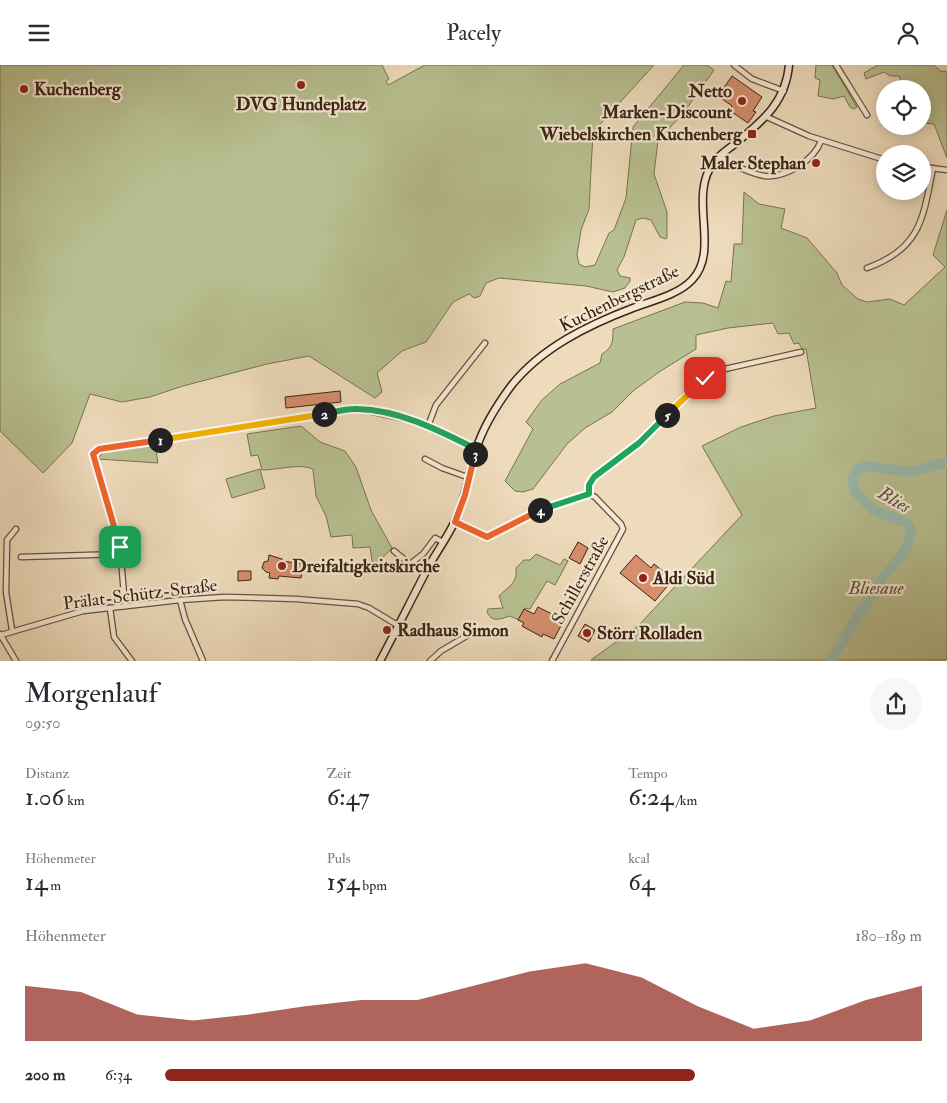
<!DOCTYPE html>
<html lang="de">
<meta charset="utf-8">
<style>
body{margin:0;font-family:"IM FELL Double Pica",serif;background:#f7f7f7;color:#2b2b33;height:100vh;display:flex;flex-direction:column;font-size:19px;white-space:nowrap}
*{box-sizing:border-box;margin:0}
p{font-size:16px;color:#7c7c81}
.icon{flex:none;width:28px;height:28px;fill:none;stroke:currentColor;stroke-width:2;stroke-linecap:round;stroke-linejoin:round}
.map{position:relative;height:596px;overflow:hidden}
.side{display:flex;flex-direction:column;background:#fff;flex:1}
.side>*{flex:none}
.fabs{position:absolute;left:876px;top:15px;display:grid;gap:10px}
.fabs a{display:grid;place-items:center;width:55px;height:55px;border-radius:50%;background:#fff;box-shadow:0 2px 12px #0003;font-size:25px}
.pin{position:absolute;display:grid;place-items:center;width:42px;height:42px;color:#fff;margin:-21px;border-radius:10px;box-shadow:0 2px 8px #0006}
.km{position:absolute;width:25px;height:25px;margin:-12px;border-radius:50%;background:#222;color:#fff;font-size:14px;line-height:25px;text-align:center}
.round{display:grid;place-items:center;flex:none;width:52px;height:52px;border-radius:26px;background:#f7f7f7}
.summary{display:flex;align-items:center;justify-content:space-between;height:85px;padding:0 25px}
h1{font-size:28px;font-weight:600;line-height:38px}
.stats{display:grid;grid-template-columns:repeat(3,1fr);gap:8px;height:85px;padding:5px 25px}
.stats div{display:grid;align-content:center}
.stats b{font-size:25px;font-weight:600}
.stats small{font-size:14px;font-weight:400}
.stats p{font-size:14px}
.chart{height:140px;padding:10px 25px}
.chart p{display:flex;justify-content:space-between}
.chart svg{width:100%;height:90px;margin-top:5px;fill:#8f2418;opacity:.7}
ul{padding:0 25px;list-style:none;font-size:16px}
li{display:grid;grid-template-columns:80px 60px 1fr;align-items:center;height:38px}
li i{height:12px;border-radius:6px;background:#8f2418}
header{display:flex;justify-content:space-between;align-items:center;height:65px;padding:0 25px;background:#fff;font-size:22px;font-weight:600}
.map>svg:first-child{display:block}
</style>
<header><svg class="icon" aria-label="menu" viewBox="0 0 24 24"><path d="M4 6h16M4 12h16M4 18h16"/></svg>Pacely<svg class="icon" aria-label="person" viewBox="0 0 24 24"><circle cx="12" cy="8" r="4"/><path d="M4 21q1-7 8-7t8 7"/></svg></header>
<div class="map">
<svg width="947" height="596" viewBox="0 0 947 596">
<rect width="100%" height="100%" fill="#eedbbb"/>
<filter id="stains"><feTurbulence type="fractalNoise" baseFrequency=".004" numOctaves="4"/><feColorMatrix values="0 0 0 0 .2 0 0 0 0 .09 0 0 0 0 .02 0 0 0 .5 -.17"/></filter>
<radialGradient id="worn" r=".72"><stop offset=".6" stop-color="#630" stop-opacity="0"/><stop offset="1" stop-color="#630" stop-opacity=".3"/></radialGradient>
<g fill="#b8c091" stroke="#797253">
<path d="M0,0H382L389,14L386,16L388,20L425,0H654L593,67L589,144L581,165L577,190L579,199L585,202L595,200L609,168L614,165L626,133L633,62L684,0H707L714,5L682,50L658,75L654,109L667,147V172L666,174L660,172L651,155L643,153L636,155L624,192L617,205L620,211L630,213V216L625,223L613,227L586,221L499,213L486,218L480,231L474,233L469,229L453,237L426,277L402,286L377,308L382,327L375,333L309,291L267,299L183,321L150,332L122,337L90,329L72,378L43,408L0,366Z"/>
<path d="M816,0H832L857,42L854,44L850,42L844,31L833,34L818,31L820,15L815,13Z"/>
<path d="M878,0H934L940,6L947,7V93L934,59L923,58L922,24H904L899,11H890L884,7L866,14L864,8Z"/>
<path d="M744,127L759,139L785,144L781,163L807,173L837,208L842,220L858,234L867,237L890,234L904,240L945,202L933,190L947,145V595H591L638,561L742,450L702,381L741,362L774,351L816,343L806,284H802L799,278L794,279L789,268L778,269L773,258L728,263L696,270V284L659,307L633,326L612,347L585,363L567,379L533,424L523,427L515,426L505,416L533,364L526,357L542,335L560,319L600,298L602,289C613,282 613,277 613,264L685,237L703,238L718,243L726,216L731,217L734,179H742Z"/>
<path d="M301,361L320,377L345,386L356,402L371,445L392,483L373,503L370,482L353,483L352,470L331,472L326,451L316,431L313,404C300,398 278,405 262,405L258,390L251,391L247,369Z"/>
<path d="M155,379L158,398L98,394L103,387Z"/>
<path d="M260,404L265,423L232,433L226,414Z"/>
<path d="M536,489L560,500L564,494L568,496L555,520L547,516L530,544L525,543L519,555L510,551C500,554 492,558 487,547L488,544L503,543L499,531C509,521 518,518 516,503L524,495H530Z"/>
</g>
<g fill="none" stroke-linecap="round" stroke-linejoin="round">
<path stroke="#99bbad" stroke-width="10" d="M830,596L879,518L906,484L909,474L911,464L907,458L873,445L854,425L853,414L858,404L866,401L910,407L947,397"/>
</g>
<g fill="#d68e6c" stroke="#3a2415">
<path d="M732,11L762,32L753,46L756,47L748,58L729,45L732,41L718,31Z"/>
<path d="M340,326L341,337L286,343L285,332Z"/>
<path d="M578,477L588,483L580,499L569,493Z"/>
<path d="M269,490L282,494V496L303,499L301,513L279,511L278,514L269,513L270,508L266,507L262,503L264,497L268,496Z"/>
<path d="M636,490L651,503L654,499L664,507L660,512L669,519L655,536L620,508Z"/>
<path d="M238,506H251V515L238,516Z"/>
<path d="M538,542L564,555L554,574L543,569L542,572L522,561L524,558L518,555L524,544L534,549Z"/>
<path d="M585,559L595,565L589,577L578,571Z"/>
</g>
<g fill="none" stroke-linecap="round" stroke-linejoin="round">
<g stroke="#67523e" stroke-width="7">
<g id="street">
<path d="M734,0L752,14L784,26"/>
<path d="M836,0L867,50"/>
<path d="M767,52L809,71L885,95"/>
<path d="M720,91C726,99 734,101 743,104C750,107 758,110 765,111C786,113 814,95 821,76"/>
<path d="M922,102L947,105"/>
<path d="M867,203C920,184 923,155 933,103"/>
<path d="M428,361L436,340L485,278"/>
<path d="M425,394L442,403L470,413"/>
<path d="M589,429V420L594,412L639,378L692,323L705,313L725,304L801,287"/>
<path d="M455,457L487,472L538,446L589,429"/>
<path d="M394,486L410,499L423,489L435,473L443,477"/>
<path d="M21,492L121,489"/>
<path d="M180,535L185,554L203,596"/>
<path d="M125,541L120,482L93,391L95,386L99,384L359,344L411,355L477,384"/>
<path d="M110,543L114,572L132,596"/>
<path d="M12,565L6,527L7,475L16,464"/>
<path d="M0,569L16,596"/>
<path d="M1,570L83,546L180,535L225,532L296,534L358,539L369,543L399,561"/>
<path d="M430,596L441,586L475,566"/>
<path d="M552,596L623,464L621,459L595,432L589,429"/>
</g>
</g>
<g stroke="#3a2415" stroke-width="9">
<path id="secondary" d="M380,596C397,564 413,531 430,499C438,485 448,471 455,456C466,432 469,407 477,382C484,360 497,340 511,321C541,283 588,260 633,243C651,236 678,230 692,215C721,185 687,131 714,97C720,89 729,84 737,77C764,55 786,36 789,0"/>
</g>
<use href="#street" stroke="#f4e8d3" stroke-width="4.5"/>
<use href="#secondary" stroke="#f4e8d3" stroke-width="6"/>
</g>
<g fill="none" stroke-linecap="round" stroke-linejoin="round">
<g stroke="#fff" stroke-width="10">
<path id="split-1" d="M120,482L93,389L99,384L160,375"/>
</g>
<g stroke="#fff" stroke-width="10">
<path id="split-2" d="M160,375L324,349"/>
</g>
<g stroke="#fff" stroke-width="10">
<path id="split-3" d="M324,349C335,347 347,343 358,344C400,345 440,366 476,384L475,389"/>
</g>
<g stroke="#fff" stroke-width="10">
<path id="split-4" d="M475,389L465,430L455,457L487,472L540,445"/>
</g>
<g stroke="#fff" stroke-width="10">
<path id="split-5" d="M540,445L589,429V420L594,412L639,378L667,350"/>
</g>
<g stroke="#fff" stroke-width="10">
<path id="split-6" d="M667,350L705,313"/>
</g>
<use href="#split-1" stroke="#f0652b" stroke-width="6"/>
<use href="#split-2" stroke="#f5b400" stroke-width="6"/>
<use href="#split-3" stroke="#22a559" stroke-width="6"/>
<use href="#split-4" stroke="#f0652b" stroke-width="6"/>
<use href="#split-5" stroke="#22a559" stroke-width="6"/>
<use href="#split-6" stroke="#f5b400" stroke-width="6"/>
</g>
<g fill="#8f2418" stroke="#f4e8d3" stroke-width="2">
<circle cx="301" cy="20" r="5"/>
<circle cx="24" cy="24" r="5"/>
<circle cx="742" cy="36" r="5"/>
<rect x="747" y="64" width="10" height="10" rx="2.5"/>
<circle cx="816" cy="98" r="5"/>
<circle cx="282" cy="501" r="5"/>
<circle cx="643" cy="513" r="5"/>
<circle cx="387" cy="565" r="5"/>
<circle cx="587" cy="568" r="5"/>
</g>
<g text-anchor="middle" stroke-width="4.5" stroke-linejoin="round" paint-order="stroke">
<g font-size="18" font-weight="bold" fill="#3a2415" stroke="#f4e8d3" text-anchor="start">
<text x="34" y="30">Kuchenberg</text>
<text x="732" y="32" text-anchor="end">Netto<tspan x="732" dy="21">Marken-Discount</tspan></text>
<text x="301" y="45" text-anchor="middle">DVG Hundeplatz</text>
<text x="742" y="75" text-anchor="end">Wiebelskirchen Kuchenberg</text>
<text x="806" y="104" text-anchor="end">Maler Stephan</text>
<text x="292" y="507">Dreifaltigkeitskirche</text>
<text x="653" y="519">Aldi Süd</text>
<text x="397" y="571">Radhaus Simon</text>
<text x="597" y="574">Störr Rolladen</text>
</g>
<g font-size="18" fill="#3a2415" stroke="#f4e8d3">
<text transform="translate(619 233) rotate(-26)" y="6">Kuchenbergstraße</text>
<text transform="translate(580 515) rotate(-61)" y="6">Schillerstraße</text>
<text transform="translate(140 529) rotate(-7)" y="6">Prälat-Schütz-Straße</text>
</g>
<g font-size="18" font-style="italic" fill="#5a4b34" stroke="#f4e8d3">
<text x="876" y="529">Bliesaue</text>
</g>
<g font-size="19" font-style="italic" fill="#565143" stroke="#f4e8d3">
<text transform="translate(895 434) rotate(30)" y="7">Blies</text>
</g>
</g>
<rect width="100%" height="100%" filter="url(#stains)"/>
<rect width="100%" height="100%" fill="url(#worn)"/>
</svg>
<div class="fabs">
<a><svg class="icon" aria-label="locate" viewBox="0 0 24 24"><circle cx="12" cy="12" r="6"/><path d="M12 2v4M12 18v4M2 12h4M18 12h4"/></svg></a>
<a><svg class="icon" aria-label="layers" viewBox="0 0 24 24"><path d="M12 4l9 5-9 5-9-5zM3 14l9 5 9-5"/></svg></a>
</div>
<div class="pin" style="left:120px;top:482px;background:#1e9e55"><svg class="icon" aria-label="arrive" viewBox="0 0 24 24"><path d="M6 21V4h12l-3 4 3 4H6"/></svg></div>
<div class="pin" style="left:705px;top:313px;background:#d93025"><svg class="icon" aria-label="check" viewBox="0 0 24 24"><path d="M5 12l5 5 9-10"/></svg></div>
<b class="km" style="left:160px;top:375px">1</b>
<b class="km" style="left:324px;top:349px">2</b>
<b class="km" style="left:475px;top:389px">3</b>
<b class="km" style="left:540px;top:445px">4</b>
<b class="km" style="left:667px;top:350px">5</b>
</div>
<section class="side">
<div class="summary"><div><h1>Morgenlauf</h1><p>09:50</p></div><a class="round"><svg class="icon" aria-label="share" viewBox="0 0 24 24"><path d="M12 15V3M7 8l5-5 5 5M5 13v7h14v-7"/></svg></a></div>
<div class="stats">
<div><p>Distanz</p><b>1.06<small> km</small></b></div>
<div><p>Zeit</p><b>6:47</b></div>
<div><p>Tempo</p><b>6:24<small> /km</small></b></div>
</div>
<div class="stats">
<div><p>Höhenmeter</p><b>14<small> m</small></b></div>
<div><p>Puls</p><b>154<small> bpm</small></b></div>
<div><p>kcal</p><b>64</b></div>
</div>
<div class="chart"><p><span>Höhenmeter</span>180–189 m</p>
<svg viewBox="0 0 160 44" preserveAspectRatio="none"><path d="M0 44V17L10 20L20 31L30 34L40 31L50 27L60 24L70 24L80 17L90 10L100 6L110 13L120 27L130 38L140 34L150 24L160 17V44z"/></svg>
</div>
<ul>
<li><b>200 m</b>6:34<i style="width:70%"></i></li>
</ul>
</section>
